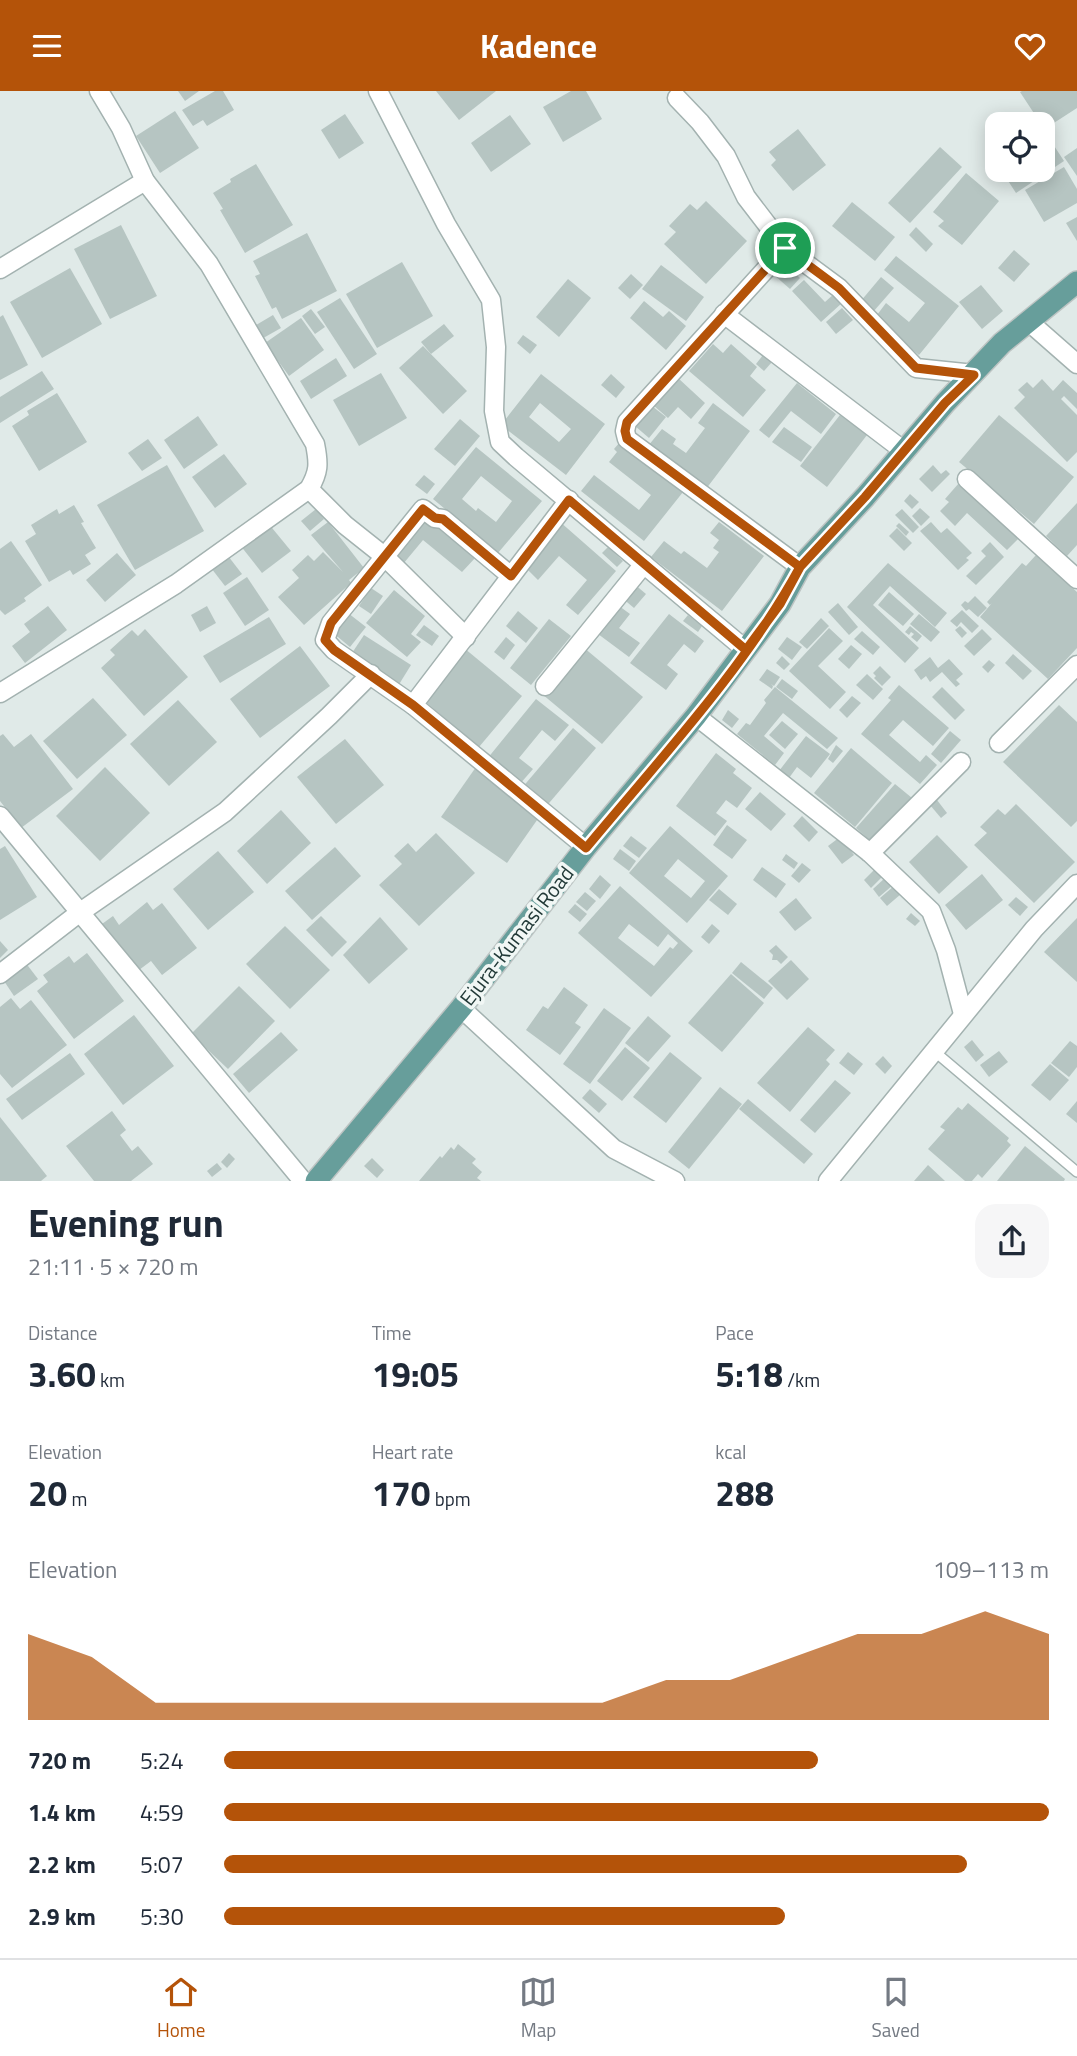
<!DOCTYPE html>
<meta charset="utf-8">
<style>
body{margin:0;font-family:"Titillium Web",sans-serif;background:#f6f6f7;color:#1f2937;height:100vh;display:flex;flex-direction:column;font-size:26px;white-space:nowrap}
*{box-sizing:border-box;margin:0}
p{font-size:23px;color:#747a83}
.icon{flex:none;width:38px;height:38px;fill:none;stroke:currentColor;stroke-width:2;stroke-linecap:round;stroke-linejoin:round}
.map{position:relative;height:1090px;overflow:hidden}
.sheet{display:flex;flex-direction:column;background:#fff;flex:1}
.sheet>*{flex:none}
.tools{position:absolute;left:985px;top:21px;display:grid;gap:14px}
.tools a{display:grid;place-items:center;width:70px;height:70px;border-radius:14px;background:#fff;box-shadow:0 4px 18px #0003;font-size:35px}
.pin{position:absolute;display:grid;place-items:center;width:60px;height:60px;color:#fff;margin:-30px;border:4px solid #fff;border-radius:50%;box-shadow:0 2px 7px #0007}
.round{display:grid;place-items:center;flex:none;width:74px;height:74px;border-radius:21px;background:#f6f6f7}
.summary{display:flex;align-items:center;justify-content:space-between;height:119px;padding:0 28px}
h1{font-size:38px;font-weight:700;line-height:52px}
.metrics{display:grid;grid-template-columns:repeat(3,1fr);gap:10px;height:119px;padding:7px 28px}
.metrics div{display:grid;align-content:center}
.metrics b{font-size:35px;font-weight:700}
.metrics small{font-size:19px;font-weight:400}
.metrics p{font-size:19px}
.chart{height:196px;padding:14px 28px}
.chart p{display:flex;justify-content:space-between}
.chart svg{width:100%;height:126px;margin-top:7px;fill:#b45309;opacity:.7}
ul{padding:0 28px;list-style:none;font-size:23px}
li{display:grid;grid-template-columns:112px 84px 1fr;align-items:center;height:52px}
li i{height:18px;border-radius:9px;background:#b45309}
header{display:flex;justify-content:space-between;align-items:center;height:91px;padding:0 28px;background:#b45309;color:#fff;font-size:32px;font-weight:700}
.dock{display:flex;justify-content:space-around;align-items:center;height:98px;border-top:2px solid #e0e1e3;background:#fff;font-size:19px;color:#747a83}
.dock a{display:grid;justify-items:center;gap:4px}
.dock .selected{color:#b45309}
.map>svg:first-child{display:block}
</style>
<header><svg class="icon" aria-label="menu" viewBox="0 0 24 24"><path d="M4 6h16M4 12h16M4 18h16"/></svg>Kadence<svg class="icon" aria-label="heart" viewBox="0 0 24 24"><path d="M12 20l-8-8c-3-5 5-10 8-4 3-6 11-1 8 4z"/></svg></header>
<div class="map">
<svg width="1077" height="1090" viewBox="0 0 1077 1090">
<rect width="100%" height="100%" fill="#e0eae8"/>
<g fill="#b6c5c2" fill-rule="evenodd">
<path d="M178,0H199L185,10Z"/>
<path d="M215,0H223L234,19L207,35L203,29L193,35L182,19Z"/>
<path d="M436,0H496L459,29Z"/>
<path d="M571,0H586L602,28L563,51L543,16Z"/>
<path d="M1022,0H1077V17L1043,39V33H1041L1020,1Z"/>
<path d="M175,20L199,57L160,82L136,45Z"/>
<path d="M345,23L364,52L339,68L321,39Z"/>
<path d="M510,24L531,53L491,81L471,52Z"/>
<path d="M798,38L826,74L793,100L771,74L776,69L769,61Z"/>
<path d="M1047,44L1064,70L1016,102L1001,79H1043V46Z"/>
<path d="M940,56L962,76L910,132L888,112Z"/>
<path d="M1077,57V85L1064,66Z"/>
<path d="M256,73L293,134L245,162L220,119L223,118L213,102L231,91L230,88Z"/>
<path d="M1064,76L1077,98V112L1044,131L1025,99Z"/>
<path d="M966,82L999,110L962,154L938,135L944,130L933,121Z"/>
<path d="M706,110L747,150L706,193L664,153L676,141L669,135L690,113L697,119Z"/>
<path d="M852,111L895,146L875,170L832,135Z"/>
<path d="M1077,126V150L1066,132Z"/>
<path d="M121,134L157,205L110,228L74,158Z"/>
<path d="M916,136L933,153L926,161L909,144Z"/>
<path d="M307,142L337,200L282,228L276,216L272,218L255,185L260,183L253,170Z"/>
<path d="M1014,159L1030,173L1014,191L998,177Z"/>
<path d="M896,165L959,215L919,264L874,228L886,212L909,231L925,212L884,179Z"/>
<path d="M402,171L433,225L377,257L346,203Z"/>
<path d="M783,171L800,187L790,198L773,183Z"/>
<path d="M661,174L704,206L686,230L642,198Z"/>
<path d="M70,177L102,233L42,267L10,211Z"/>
<path d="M631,183L643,194L630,208L618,197Z"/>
<path d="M881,186L894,197L873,221L860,211Z"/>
<path d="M568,188L591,207L559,246L536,226Z"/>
<path d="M804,189L825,211L834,203L842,212L821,231L792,200Z"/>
<path d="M981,194L1003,220L982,238L959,211Z"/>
<path d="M340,207L377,263L354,278L317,221Z"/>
<path d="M644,210L663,226L669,220L686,235L666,259L630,227Z"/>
<path d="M842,217L853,229L836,243L826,231Z"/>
<path d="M311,218L325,236L315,243L302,225Z"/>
<path d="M3,224L28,274L0,289V226Z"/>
<path d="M273,224L281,237L258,250L251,237Z"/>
<path d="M301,227L324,259L289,285L265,252Z"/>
<path d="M444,233L454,245L431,263L421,251Z"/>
<path d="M523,244L537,254L530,263L517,252Z"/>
<path d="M713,253L723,262L731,253L757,276L750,285L766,299L743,326L689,280Z"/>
<path d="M423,255L467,300L443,323L399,277Z"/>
<path d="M763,264L772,271L764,280L756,273Z"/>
<path d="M336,267L347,285L311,308L300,290Z"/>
<path d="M42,280L54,298L0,332V306Z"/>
<path d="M381,282L407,327L359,355L333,309Z"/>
<path d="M541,283L605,333L566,384L501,334ZM540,312L571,338L559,351L529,326Z"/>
<path d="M611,283L625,296L616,307L601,294Z"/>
<path d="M678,287L705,312L691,328L678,316L668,327L653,314Z"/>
<path d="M1042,288L1053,300L1063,289L1077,302V318L1064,305L1061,308L1077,324V361L1067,371L1014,317L1025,306L1018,299L1027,291L1033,297Z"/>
<path d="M797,292L836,323L821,343L791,320L769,347L759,339Z"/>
<path d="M57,302L87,351L39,380L12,335L29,324L27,320Z"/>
<path d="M713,312L750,340L706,398L648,355L662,338L676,348L673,353L686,362L705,337L698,332Z"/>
<path d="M652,315L666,326L649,347L635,335Z"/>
<path d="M840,324L867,344L827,396L800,375Z"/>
<path d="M999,324L1074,386L1034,433L959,371Z"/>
<path d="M198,325L218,354L184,378L164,349Z"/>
<path d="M460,328L480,345L455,375L434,358Z"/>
<path d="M784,336L812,356L801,371L772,351Z"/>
<path d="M148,348L162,367L142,380L128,362Z"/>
<path d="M620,351L683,401L644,450L581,400L594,384L639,419L651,404L609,371L617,361L614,358Z"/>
<path d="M476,356L542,410L498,462L433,408ZM481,385L512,410L496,431L478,417L476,420L462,408Z"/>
<path d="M224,363L247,393L215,417L192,386Z"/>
<path d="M167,374L204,440L135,479L97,414Z"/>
<path d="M933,374L941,383L946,379L950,383L932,401L919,388Z"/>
<path d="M424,384L435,393L427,403L415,394Z"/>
<path d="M959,392L1019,447L1007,459L967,422L955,435L940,420L949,411L945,408Z"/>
<path d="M910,403L919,411L912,418L904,410Z"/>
<path d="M1077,412V454L1067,465L1046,445Z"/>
<path d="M74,414L84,431L81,432L96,457L85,464L91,473L73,484L70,479L49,491L25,450L36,443L31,434L57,418L59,423Z"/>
<path d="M920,417L930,426L921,435L912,425Z"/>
<path d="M316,418L324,428L310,440L301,430Z"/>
<path d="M902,418L919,436L913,442L895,424Z"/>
<path d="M427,424L476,466L462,481L423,449L403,473L392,464Z"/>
<path d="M559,430L616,480L578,524L566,514L587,489L559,465L538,489L523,474Z"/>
<path d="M328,431L364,477L349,489L351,492L304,534L278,506L299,487L292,479L308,464L314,470L323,461L343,481L311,444Z"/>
<path d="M719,431L764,465L722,520L651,466L664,450L681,463L684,460L707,477L719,461L713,457L719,449L710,442Z"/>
<path d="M931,431L941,442L947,437L972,462L966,467L969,469L958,479L920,440Z"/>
<path d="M268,432L291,460L262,482L240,454Z"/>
<path d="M899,432L909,441L906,445L896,435Z"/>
<path d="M897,437L912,452L904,460L889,445Z"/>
<path d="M11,450L42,494L24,507L26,510L5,524L0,519V458Z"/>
<path d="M990,451L1004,466L976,494L966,485L986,465L981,460Z"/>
<path d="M608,456L623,470L617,476L602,462Z"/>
<path d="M225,461L242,483L225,495L208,473Z"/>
<path d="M117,462L136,484L105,511L86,489Z"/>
<path d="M1036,464L1077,501V557L1048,588L980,526L992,512L990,514L987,511L1022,472L1026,475Z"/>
<path d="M888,472L947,522L935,536L890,495L873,514L919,557L905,572L847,516Z"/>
<path d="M247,486L269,519L245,535L223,502Z"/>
<path d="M633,492L646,503L634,517L621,506Z"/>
<path d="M371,497L383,505L371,523L359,515Z"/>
<path d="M394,499L425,525L411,543L421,551L407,566L366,532Z"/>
<path d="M889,501L914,523L903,535L878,514Z"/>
<path d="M975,505L987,517L978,526L969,518L966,520L961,514L965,510L968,512Z"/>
<path d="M615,512L630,523L619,537L640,552L629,566L594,540Z"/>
<path d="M838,512L858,536L849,544L828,521Z"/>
<path d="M48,515L67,539L25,572L12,555L30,541L24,533Z"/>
<path d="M207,515L216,532L200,541L191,524Z"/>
<path d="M962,519L979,535L972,542L961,531L957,536L950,530Z"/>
<path d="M518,520L538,537L526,552L506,535Z"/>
<path d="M348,522L366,536L350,556L332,541Z"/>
<path d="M669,523L704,550L695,562L684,553L667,574L678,583L666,599L630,572Z"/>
<path d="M919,523L940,541L931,551L910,533Z"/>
<path d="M688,524L702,535L698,541L683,530Z"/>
<path d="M269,526L286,553L220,592L203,565Z"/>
<path d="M821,527L829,535L807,558L799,551Z"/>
<path d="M549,528L571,545L531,594L510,577Z"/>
<path d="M424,534L439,545L432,555L416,544Z"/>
<path d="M910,535L922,545L917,551L911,546L914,543L911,541L909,544L905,541Z"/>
<path d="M960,535L967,542L962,547L955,539Z"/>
<path d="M829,537L843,550L818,575L846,601L830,618L789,580Z"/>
<path d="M145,538L188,586L144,625L101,577L115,564L110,559L132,539L138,545Z"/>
<path d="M982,538L992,548L974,565L964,555Z"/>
<path d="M862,540L880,556L873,564L854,548Z"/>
<path d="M364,544L411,574L398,595L350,565Z"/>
<path d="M506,546L515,554L504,569L494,561Z"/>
<path d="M787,546L802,556L792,569L778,558Z"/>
<path d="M851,554L862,563L849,578L838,568Z"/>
<path d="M300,555L330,595L260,647L230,608Z"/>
<path d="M583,556L643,606L602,653L542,603Z"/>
<path d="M464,557L522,605L479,656L421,607Z"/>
<path d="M1013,563L1032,580L1023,589L1005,572Z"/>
<path d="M782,565L790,573L784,579L776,572Z"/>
<path d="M930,566L938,577L949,568L963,583L956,589L960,593L956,596L942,581L930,591L926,585L921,589L914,579Z"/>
<path d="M989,569L995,574L988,582L982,576Z"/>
<path d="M880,575L891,586L882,595L874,587L876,585L873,582Z"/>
<path d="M767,578L780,586L774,595L771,593L773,595L772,598L759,589Z"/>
<path d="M867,583L883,598L873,609L856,594Z"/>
<path d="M782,588L798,600L792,608L776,596Z"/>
<path d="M899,594L949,637L933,655L903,629L889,644L920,671L926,664L937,674L920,693L861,643L891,609L888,607Z"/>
<path d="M775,596L838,647L827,658L783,622L764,645L784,662L775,674L737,643L746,632L750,634L766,612L764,609Z"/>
<path d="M942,596L965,619L955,629L932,606Z"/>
<path d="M852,605L861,612L847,627L839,619Z"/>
<path d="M93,607L127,644L77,688L43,650Z"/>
<path d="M536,608L569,634L555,650L542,639L519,667L533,678L519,694L487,668Z"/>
<path d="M178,609L217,651L169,695L130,653Z"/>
<path d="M1059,614L1077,631V730L1071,736L1003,671Z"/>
<path d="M728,619L739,628L732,637L722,629Z"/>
<path d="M782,630L798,643L785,658L769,644Z"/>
<path d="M573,637L596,657L544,718L521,698Z"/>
<path d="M950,640L961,649L941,672L931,663Z"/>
<path d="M3,643L14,656L31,643L73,698L21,737L0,710V645Z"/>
<path d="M806,645L830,663L811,687L797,676L789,687L779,680Z"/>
<path d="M345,648L384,694L336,733L297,686Z"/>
<path d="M836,654L843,660L833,672L828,668Z"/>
<path d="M851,657L892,692L855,736L814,702Z"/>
<path d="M716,662L736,678L733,682L752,697L737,717L726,709L716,722L727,730L715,745L676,715Z"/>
<path d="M105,676L150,722L100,770L56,725Z"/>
<path d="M476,676L542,722L507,772L441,726Z"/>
<path d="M895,693L912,707L873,752L856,737Z"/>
<path d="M760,701L786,723L771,740L745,718Z"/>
<path d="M937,709L947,722L941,727L930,714Z"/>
<path d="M1016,713L1075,771L1034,812L974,754L987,742L980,736L998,718L1005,724Z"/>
<path d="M281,719L311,752L267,793L237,760Z"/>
<path d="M802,725L818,741L809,751L793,735Z"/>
<path d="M727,734L747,749L732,768L713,754Z"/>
<path d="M670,735L728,785L687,832L629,782ZM678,768L705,790L691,807L664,785Z"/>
<path d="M436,742L475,782L419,835L379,794L402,773L394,765L408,752L416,761Z"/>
<path d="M937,744L968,776L939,803L909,771Z"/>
<path d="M631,745L647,757L639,767L623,755Z"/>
<path d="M840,746L854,764L842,773L828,755Z"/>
<path d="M5,755L37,806L0,829V758Z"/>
<path d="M335,756L361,785L312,829L285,800Z"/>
<path d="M620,758L636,770L629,780L613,768Z"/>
<path d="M218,760L254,801L208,839L173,798Z"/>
<path d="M786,763L798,772L794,778L782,769Z"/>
<path d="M802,772L811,779L799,792L791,785Z"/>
<path d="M762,776L786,793L776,807L753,789Z"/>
<path d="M877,776L884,784L871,797L864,789Z"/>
<path d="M982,783L1003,809L966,839L945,814Z"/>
<path d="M600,784L611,794L600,808L589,798Z"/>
<path d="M886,786L893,794L879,806L873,798Z"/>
<path d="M620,795L693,860L651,906L578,842ZM629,833L658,856L668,843L678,852L673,858L670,856L654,875L618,847Z"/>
<path d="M894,795L901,803L887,815L880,807Z"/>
<path d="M719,798L737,813L728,824L709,809Z"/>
<path d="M585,801L596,810L587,820L576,811Z"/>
<path d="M1016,806L1028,816L1020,825L1008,814Z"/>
<path d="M796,807L812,827L795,840L779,821Z"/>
<path d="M147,811L153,819L162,812L197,857L162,884L151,870L139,879L102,833L113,825L119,834Z"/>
<path d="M575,813L587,823L580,831L568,821Z"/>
<path d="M911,822L920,830L915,835L906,828Z"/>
<path d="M321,825L347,851L332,866L306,839Z"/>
<path d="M380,826L408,858L369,893L343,864Z"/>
<path d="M1077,827V891L1044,861Z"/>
<path d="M712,833L720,840L709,853L701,846Z"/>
<path d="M285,835L330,879L290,918L246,873Z"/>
<path d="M0,850L8,859L0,867Z"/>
<path d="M776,854L788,866L781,873L777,869H772L773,864L769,860Z"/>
<path d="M87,862L124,910L74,948L37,900L48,891L43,884L69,865L74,872Z"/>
<path d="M791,869L809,888L787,909L768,890Z"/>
<path d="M25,871L38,888L14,905L2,887Z"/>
<path d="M741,871L773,897L764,908L732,882Z"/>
<path d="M731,883L764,912L722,961L688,932Z"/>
<path d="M239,895L275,930L228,978L191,943Z"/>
<path d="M564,896L588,914L575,932L581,936L560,964L526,939L543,915L548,918Z"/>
<path d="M11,907L20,918L31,909L67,954L12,997L0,983V916Z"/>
<path d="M604,917L631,937L590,993L563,973Z"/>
<path d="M134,924L174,975L123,1014L84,963Z"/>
<path d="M648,925L671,945L648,971L625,952Z"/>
<path d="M808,936L835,959L826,969L830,973L790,1021L757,992Z"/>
<path d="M281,941L298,959L249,1002L233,983Z"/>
<path d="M972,949L984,964L976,971L964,956Z"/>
<path d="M1070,950L1077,955V976L1069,986L1051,972Z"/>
<path d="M625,956L650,977L622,1010L597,990Z"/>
<path d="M999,960L1008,971L989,986L980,974Z"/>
<path d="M670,961L702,987L666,1032L633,1006Z"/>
<path d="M848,961L863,973L854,984L839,972Z"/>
<path d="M70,962L85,983L22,1029L6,1008Z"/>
<path d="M883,965L892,975L885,983L875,973Z"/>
<path d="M1050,973L1069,989L1050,1010L1031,994Z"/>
<path d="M835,989L851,1002L815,1042L800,1029Z"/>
<path d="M720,996L742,1013L689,1078L668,1061Z"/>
<path d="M590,998L607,1013L599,1022L582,1007Z"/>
<path d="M748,1008L813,1063L804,1073L739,1018Z"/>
<path d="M1077,1010V1032L1066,1023Z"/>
<path d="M968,1012L1009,1047L1007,1050L1011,1054L982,1087L978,1083L972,1090H965L928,1058L945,1039L940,1036L958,1016L962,1019Z"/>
<path d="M112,1020L126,1039L120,1044L132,1060L138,1055L153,1073L131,1090H94L66,1055Z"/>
<path d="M0,1026L47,1085L41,1090H0Z"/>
<path d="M458,1053L476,1068L472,1072L482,1081L477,1087L481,1090H419L440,1065L442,1067L451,1056L454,1059Z"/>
<path d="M1025,1055L1065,1088L1064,1090H997Z"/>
<path d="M229,1062L235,1068L227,1077L221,1071Z"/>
<path d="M372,1067L384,1079L377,1087L364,1075Z"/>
<path d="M217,1072L222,1078L212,1086L207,1080Z"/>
<path d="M928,1074L945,1090H914Z"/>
</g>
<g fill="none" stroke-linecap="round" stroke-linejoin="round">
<g stroke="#a3b2b0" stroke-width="12">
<path id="service" d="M934,960L1077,1081"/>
</g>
<g stroke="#a3b2b0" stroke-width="21">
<g id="minor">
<path d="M378,0L446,133L491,209L496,256L494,320L500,351L516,366L746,559"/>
<path d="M677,7L700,31L726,65L746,106L785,157L839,197L916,277L974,283"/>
<path d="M785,157L627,331L625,340L627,348L800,476"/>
<path d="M0,178L145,90"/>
<path d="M724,223L904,360"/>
<path d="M1028,230L1077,273"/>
<path d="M967,388L1077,488"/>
<path d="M309,398L345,434L384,465L466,546"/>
<path d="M511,485L443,428L435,427L423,418L331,532L325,549L334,559L413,614L586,756"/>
<path d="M545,595L644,473"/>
<path d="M0,602L176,493L309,398C319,381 319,373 315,353L209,173L145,90L121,37L99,0"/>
<path d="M413,614L569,409"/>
<path d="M696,625L870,762L931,820L946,859L963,923"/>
<path d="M999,652L1077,574"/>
<path d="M0,725L303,1090"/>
<path d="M870,762L961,671"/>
<path d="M0,883L79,822L225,721L329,625L371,583"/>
<path d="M461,917L614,1058L675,1090"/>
<path d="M828,1090L1034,838L1077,793"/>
</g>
</g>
<g stroke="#bdc4c3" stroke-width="24">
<path id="primary" d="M316,1090L461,917L586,756L696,625L780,513L800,476L865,406L945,312L1002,252L1077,191"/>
</g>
<use href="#service" stroke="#fff" stroke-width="9"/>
<use href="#minor" stroke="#fff" stroke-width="18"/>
<use href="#primary" stroke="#679e9b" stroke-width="21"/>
</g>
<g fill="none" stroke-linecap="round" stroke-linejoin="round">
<g stroke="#fff" stroke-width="14">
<path id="route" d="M785,157L627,331L625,340L627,348L800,476C746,576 659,669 586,757L413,614L334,559L325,549L331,532L423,418L435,427L443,428L511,485L569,409L746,559L780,513L800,476L865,406L945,312L974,284L916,277L839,197L785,157"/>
</g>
<use href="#route" stroke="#b45309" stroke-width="9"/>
</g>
<g text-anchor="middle" stroke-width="7" stroke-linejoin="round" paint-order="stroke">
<g font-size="21" fill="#223a38" stroke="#f1f7f5">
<text transform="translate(517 845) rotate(-52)" y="7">Ejura-Kumasi Road</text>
</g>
</g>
</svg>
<div class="tools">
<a><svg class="icon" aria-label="locate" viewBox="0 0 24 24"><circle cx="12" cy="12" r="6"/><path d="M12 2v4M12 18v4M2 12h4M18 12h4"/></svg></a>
</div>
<div class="pin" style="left:785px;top:157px;background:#1e9e55"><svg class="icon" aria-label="arrive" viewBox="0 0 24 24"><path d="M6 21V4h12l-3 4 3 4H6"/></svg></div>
</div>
<section class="sheet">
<div class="summary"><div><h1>Evening run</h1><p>21:11 · 5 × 720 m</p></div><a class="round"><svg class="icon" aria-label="share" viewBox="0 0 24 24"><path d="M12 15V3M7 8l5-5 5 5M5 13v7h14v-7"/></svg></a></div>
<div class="metrics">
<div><p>Distance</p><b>3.60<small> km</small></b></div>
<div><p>Time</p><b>19:05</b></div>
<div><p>Pace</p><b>5:18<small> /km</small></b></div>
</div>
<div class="metrics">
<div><p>Elevation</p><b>20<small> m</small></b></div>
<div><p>Heart rate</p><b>170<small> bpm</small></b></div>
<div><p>kcal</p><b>288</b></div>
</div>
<div class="chart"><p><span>Elevation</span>109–113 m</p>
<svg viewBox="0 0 160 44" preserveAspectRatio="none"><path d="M0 44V14L10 22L20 38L30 38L40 38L50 38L60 38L70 38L80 38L90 38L100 30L110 30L120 22L130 14L140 14L150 6L160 14V44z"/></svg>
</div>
<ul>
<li><b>720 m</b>5:24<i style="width:72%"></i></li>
<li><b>1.4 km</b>4:59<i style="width:100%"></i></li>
<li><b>2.2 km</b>5:07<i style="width:90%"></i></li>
<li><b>2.9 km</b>5:30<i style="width:68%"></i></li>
</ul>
</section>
<nav class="dock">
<a class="selected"><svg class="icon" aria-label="home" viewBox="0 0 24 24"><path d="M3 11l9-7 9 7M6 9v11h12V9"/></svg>Home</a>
<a><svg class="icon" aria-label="map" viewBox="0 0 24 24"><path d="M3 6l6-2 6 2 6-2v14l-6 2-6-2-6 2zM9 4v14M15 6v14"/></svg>Map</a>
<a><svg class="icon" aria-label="saved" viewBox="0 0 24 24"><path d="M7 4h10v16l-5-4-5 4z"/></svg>Saved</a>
</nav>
